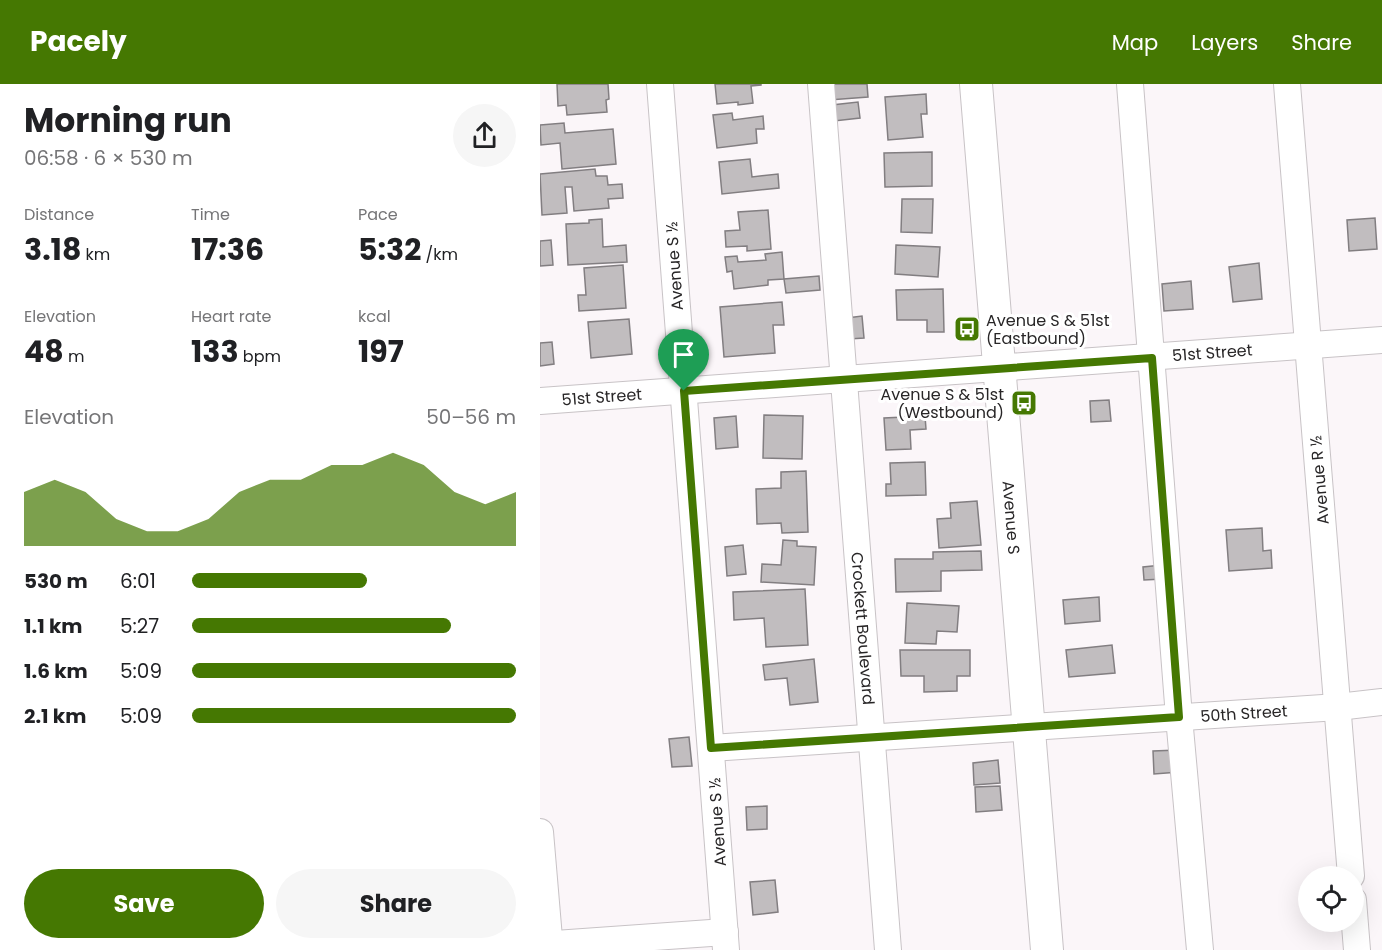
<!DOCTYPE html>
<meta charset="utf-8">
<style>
body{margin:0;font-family:Poppins,sans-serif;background:#f6f6f6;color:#202124;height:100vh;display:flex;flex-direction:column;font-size:22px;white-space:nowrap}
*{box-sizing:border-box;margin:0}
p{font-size:20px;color:#757577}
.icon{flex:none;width:33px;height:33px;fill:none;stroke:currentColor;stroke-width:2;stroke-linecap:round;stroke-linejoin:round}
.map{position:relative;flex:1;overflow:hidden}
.sheet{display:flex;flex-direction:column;background:#fff;width:540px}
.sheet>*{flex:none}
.fabs{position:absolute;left:758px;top:782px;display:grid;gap:12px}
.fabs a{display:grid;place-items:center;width:66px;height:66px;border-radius:50%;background:#fff;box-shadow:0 6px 24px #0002;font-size:30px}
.pin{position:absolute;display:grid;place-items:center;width:51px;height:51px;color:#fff;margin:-62px -26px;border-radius:50% 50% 50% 0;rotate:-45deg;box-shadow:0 0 6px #0007}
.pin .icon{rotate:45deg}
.round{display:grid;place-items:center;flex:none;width:63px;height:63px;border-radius:32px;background:#f6f6f6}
.head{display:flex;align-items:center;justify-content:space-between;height:102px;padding:0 24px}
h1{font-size:33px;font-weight:700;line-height:45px}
.metrics{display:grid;grid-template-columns:repeat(3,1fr);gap:9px;height:102px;padding:6px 24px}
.metrics div{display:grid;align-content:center}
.metrics b{font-size:30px;font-weight:700}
.metrics small{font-size:16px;font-weight:400}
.metrics p{font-size:16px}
.chart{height:168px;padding:12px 24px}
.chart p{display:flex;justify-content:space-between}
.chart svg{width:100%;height:108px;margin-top:6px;fill:#457802;opacity:.7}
.button{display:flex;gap:12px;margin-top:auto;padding:12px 24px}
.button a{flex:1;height:69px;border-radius:36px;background:#457802;color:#fff;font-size:24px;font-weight:700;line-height:69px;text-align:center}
.button a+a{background:#f6f6f6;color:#202124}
ul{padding:0 24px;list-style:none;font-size:20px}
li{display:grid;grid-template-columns:96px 72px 1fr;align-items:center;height:45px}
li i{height:15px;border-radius:8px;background:#457802}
header{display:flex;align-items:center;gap:36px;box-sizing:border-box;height:84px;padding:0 30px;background:#457802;color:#fff}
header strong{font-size:28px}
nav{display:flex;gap:33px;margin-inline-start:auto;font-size:21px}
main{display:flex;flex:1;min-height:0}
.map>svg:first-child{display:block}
</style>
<header>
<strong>Pacely</strong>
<nav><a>Map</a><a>Layers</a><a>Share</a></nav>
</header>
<main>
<section class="sheet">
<div class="head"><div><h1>Morning run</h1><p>06:58 · 6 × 530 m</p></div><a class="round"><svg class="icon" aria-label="share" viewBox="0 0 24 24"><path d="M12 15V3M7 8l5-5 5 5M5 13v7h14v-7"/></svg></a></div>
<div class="metrics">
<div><p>Distance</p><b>3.18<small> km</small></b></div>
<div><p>Time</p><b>17:36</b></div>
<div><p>Pace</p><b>5:32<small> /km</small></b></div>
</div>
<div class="metrics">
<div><p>Elevation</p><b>48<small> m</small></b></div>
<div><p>Heart rate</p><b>133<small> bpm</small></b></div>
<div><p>kcal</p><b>197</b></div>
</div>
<div class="chart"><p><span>Elevation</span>50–56 m</p>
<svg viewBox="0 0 160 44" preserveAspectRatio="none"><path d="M0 44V22L10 17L20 22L30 33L40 38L50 38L60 33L70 22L80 17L90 17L100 11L110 11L120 6L130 11L140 22L150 27L160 22V44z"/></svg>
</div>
<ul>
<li><b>530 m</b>6:01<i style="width:54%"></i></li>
<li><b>1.1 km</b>5:27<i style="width:80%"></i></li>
<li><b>1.6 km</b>5:09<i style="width:100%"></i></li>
<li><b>2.1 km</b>5:09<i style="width:100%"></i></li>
</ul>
<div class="button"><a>Save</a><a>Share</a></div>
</section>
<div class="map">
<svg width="842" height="866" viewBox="0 0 842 866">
<rect width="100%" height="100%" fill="#fbf6f9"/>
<g fill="#c1bdbf" stroke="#827e81" stroke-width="1.5">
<path d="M17,0H68L69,15L66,16L67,28L27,31L26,21L18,22Z"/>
<path d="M175,0H221V1L211,2L213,19L198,21V18L177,20Z"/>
<path d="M288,0H327L328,13L289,16Z"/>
<path d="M386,10L387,30H381L383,53L348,56L345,13Z"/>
<path d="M318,18L320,34L294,37L292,21Z"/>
<path d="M192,29L193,36L223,32L224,45H216L217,59L177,64L173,31Z"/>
<path d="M24,39L25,49L73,45L76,80L22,85L20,59L1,61L0,41Z"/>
<path d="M392,68V102L345,103L344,69Z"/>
<path d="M210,75L212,93L238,90L239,104L182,110L179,78Z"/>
<path d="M55,85L56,92H67L68,101L82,100L83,114L68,115L69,124L34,127L32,103H25L27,129L2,131L0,90Z"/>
<path d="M362,115H393L392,149L361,148Z"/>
<path d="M228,126L231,165L207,167V162L186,163L185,147L200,146L198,128Z"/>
<path d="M835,134L837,165L809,167L807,136Z"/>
<path d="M62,135L63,163L86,161L87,178L28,181L26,140L49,139V136Z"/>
<path d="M11,156L13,181L0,182V157Z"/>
<path d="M356,161L400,163L398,193L355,190Z"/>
<path d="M242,168L244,195L228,196V201L194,205L192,187L187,188L185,173L197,172L198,178L226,176L225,170Z"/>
<path d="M719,179L722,215L693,218L689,183Z"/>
<path d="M83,181L86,224L39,227L38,211H46L44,184Z"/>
<path d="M279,192L280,206L246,209L244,195Z"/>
<path d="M651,197L653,225L624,227L622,200Z"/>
<path d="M403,205L404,248H387V236H357L356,206Z"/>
<path d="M242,218L244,241H233L235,269L184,273L180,223Z"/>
<path d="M322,232L324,254L309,255L307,234Z"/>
<path d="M89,235L92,270L51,274L48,238Z"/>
<path d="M12,258L14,280L0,282V259Z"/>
<path d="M569,316L571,337L551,338L550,317Z"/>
<path d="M224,331L263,332L262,375L223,374Z"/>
<path d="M196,332L198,363L176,365L174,334Z"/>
<path d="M385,332L386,345L370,346L371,365L346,366L344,334Z"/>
<path d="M385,378L386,411L346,412V400H351L350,379Z"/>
<path d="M266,387L268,448L242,449L241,439L217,440L216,405L241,404V388Z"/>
<path d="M437,417L441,461L399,464L397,435L411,434L410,419Z"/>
<path d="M722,444L723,467L731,466L732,484L689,487L686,446Z"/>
<path d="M243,456L257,457V462L276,463L274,501L221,498L222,480L241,481Z"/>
<path d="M203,461L206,490L187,492L185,463Z"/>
<path d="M441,467L442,486L401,487V507L356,508L355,475H393V468Z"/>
<path d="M622,481L623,495L604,496L603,483Z"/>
<path d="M265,505L268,561L226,563L224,534L194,536L193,508Z"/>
<path d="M559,513L560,537L525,540L523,516Z"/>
<path d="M367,519L419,522L417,548L397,547L396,560L365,559Z"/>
<path d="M572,561L575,589L529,593L526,566Z"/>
<path d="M360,566H430V592H417V607L384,608V592H361Z"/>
<path d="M274,575L278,618L250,621L247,594L225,596L223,581Z"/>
<path d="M149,653L152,682L132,683L129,655Z"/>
<path d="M638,666L639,688L614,690L613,667Z"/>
<path d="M458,676L460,699L434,701L433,679Z"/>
<path d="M460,702L462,726L436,728L435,703Z"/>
<path d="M227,722V745L207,746L206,723Z"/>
<path d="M235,796L238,828L213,831L210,798Z"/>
</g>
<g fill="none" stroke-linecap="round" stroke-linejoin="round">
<g stroke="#c8c3c6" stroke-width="28">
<g id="minor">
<path d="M120,0L186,866"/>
<path id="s1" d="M281,0L348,866"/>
<path d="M590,0L639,633L660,866"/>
<path d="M747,0L811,792"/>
<path id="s2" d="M0,317L842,256"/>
<path id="s3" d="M171,664L798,623L842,618"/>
<path d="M0,748L10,866"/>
<path d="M813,816L817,866"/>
<path d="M0,861L185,848"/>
</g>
</g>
<g stroke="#c8c3c6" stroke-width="34">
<g id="major">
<path id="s4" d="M436,0L507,866"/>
</g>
</g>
<use href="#minor" stroke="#fff" stroke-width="26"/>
<use href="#major" stroke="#fff" stroke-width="32"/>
</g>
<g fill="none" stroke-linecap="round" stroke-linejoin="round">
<g stroke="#fff" stroke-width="12">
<path id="route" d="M612,274L639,633L171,664L144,307Z"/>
</g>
<use href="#route" stroke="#457802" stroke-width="8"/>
</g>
<defs>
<g id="bus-square" transform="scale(1.35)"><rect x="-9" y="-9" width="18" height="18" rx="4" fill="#457802" stroke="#fff"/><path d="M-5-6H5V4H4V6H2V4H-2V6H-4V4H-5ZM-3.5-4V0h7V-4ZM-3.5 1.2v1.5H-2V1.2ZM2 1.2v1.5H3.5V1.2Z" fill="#fff"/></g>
</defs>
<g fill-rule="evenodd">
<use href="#bus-square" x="427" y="245"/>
<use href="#bus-square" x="484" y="319"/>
</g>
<g text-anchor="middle" stroke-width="6" stroke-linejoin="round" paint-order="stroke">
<g font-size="16" fill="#282627" stroke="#fff">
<text transform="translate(134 182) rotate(-94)" y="6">Avenue S ½</text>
<text dy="6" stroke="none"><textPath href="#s2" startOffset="674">51st Street</textPath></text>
<text dy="6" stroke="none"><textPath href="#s2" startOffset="62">51st Street</textPath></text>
<text transform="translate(779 396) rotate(-95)" y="6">Avenue R ½</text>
<text dy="6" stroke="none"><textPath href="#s4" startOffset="435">Avenue S</textPath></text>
<text dy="6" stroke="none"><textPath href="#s1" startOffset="546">Crockett Boulevard</textPath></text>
<text dy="6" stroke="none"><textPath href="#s3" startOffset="534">50th Street</textPath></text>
<text transform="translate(177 738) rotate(-94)" y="6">Avenue S ½</text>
</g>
<g font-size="16" fill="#282627" stroke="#fff" text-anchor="start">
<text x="446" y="242">Avenue S &amp; 51st<tspan x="446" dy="18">(Eastbound)</tspan></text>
<text x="464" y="316" text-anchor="end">Avenue S &amp; 51st<tspan x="464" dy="18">(Westbound)</tspan></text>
</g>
</g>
</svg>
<div class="fabs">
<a><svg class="icon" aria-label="locate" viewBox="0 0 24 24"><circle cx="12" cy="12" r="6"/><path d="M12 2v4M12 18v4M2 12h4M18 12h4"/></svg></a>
</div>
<div class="pin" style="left:144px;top:307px;background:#1e9e55"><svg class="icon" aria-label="arrive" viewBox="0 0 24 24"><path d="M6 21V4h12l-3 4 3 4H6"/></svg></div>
</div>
</main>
